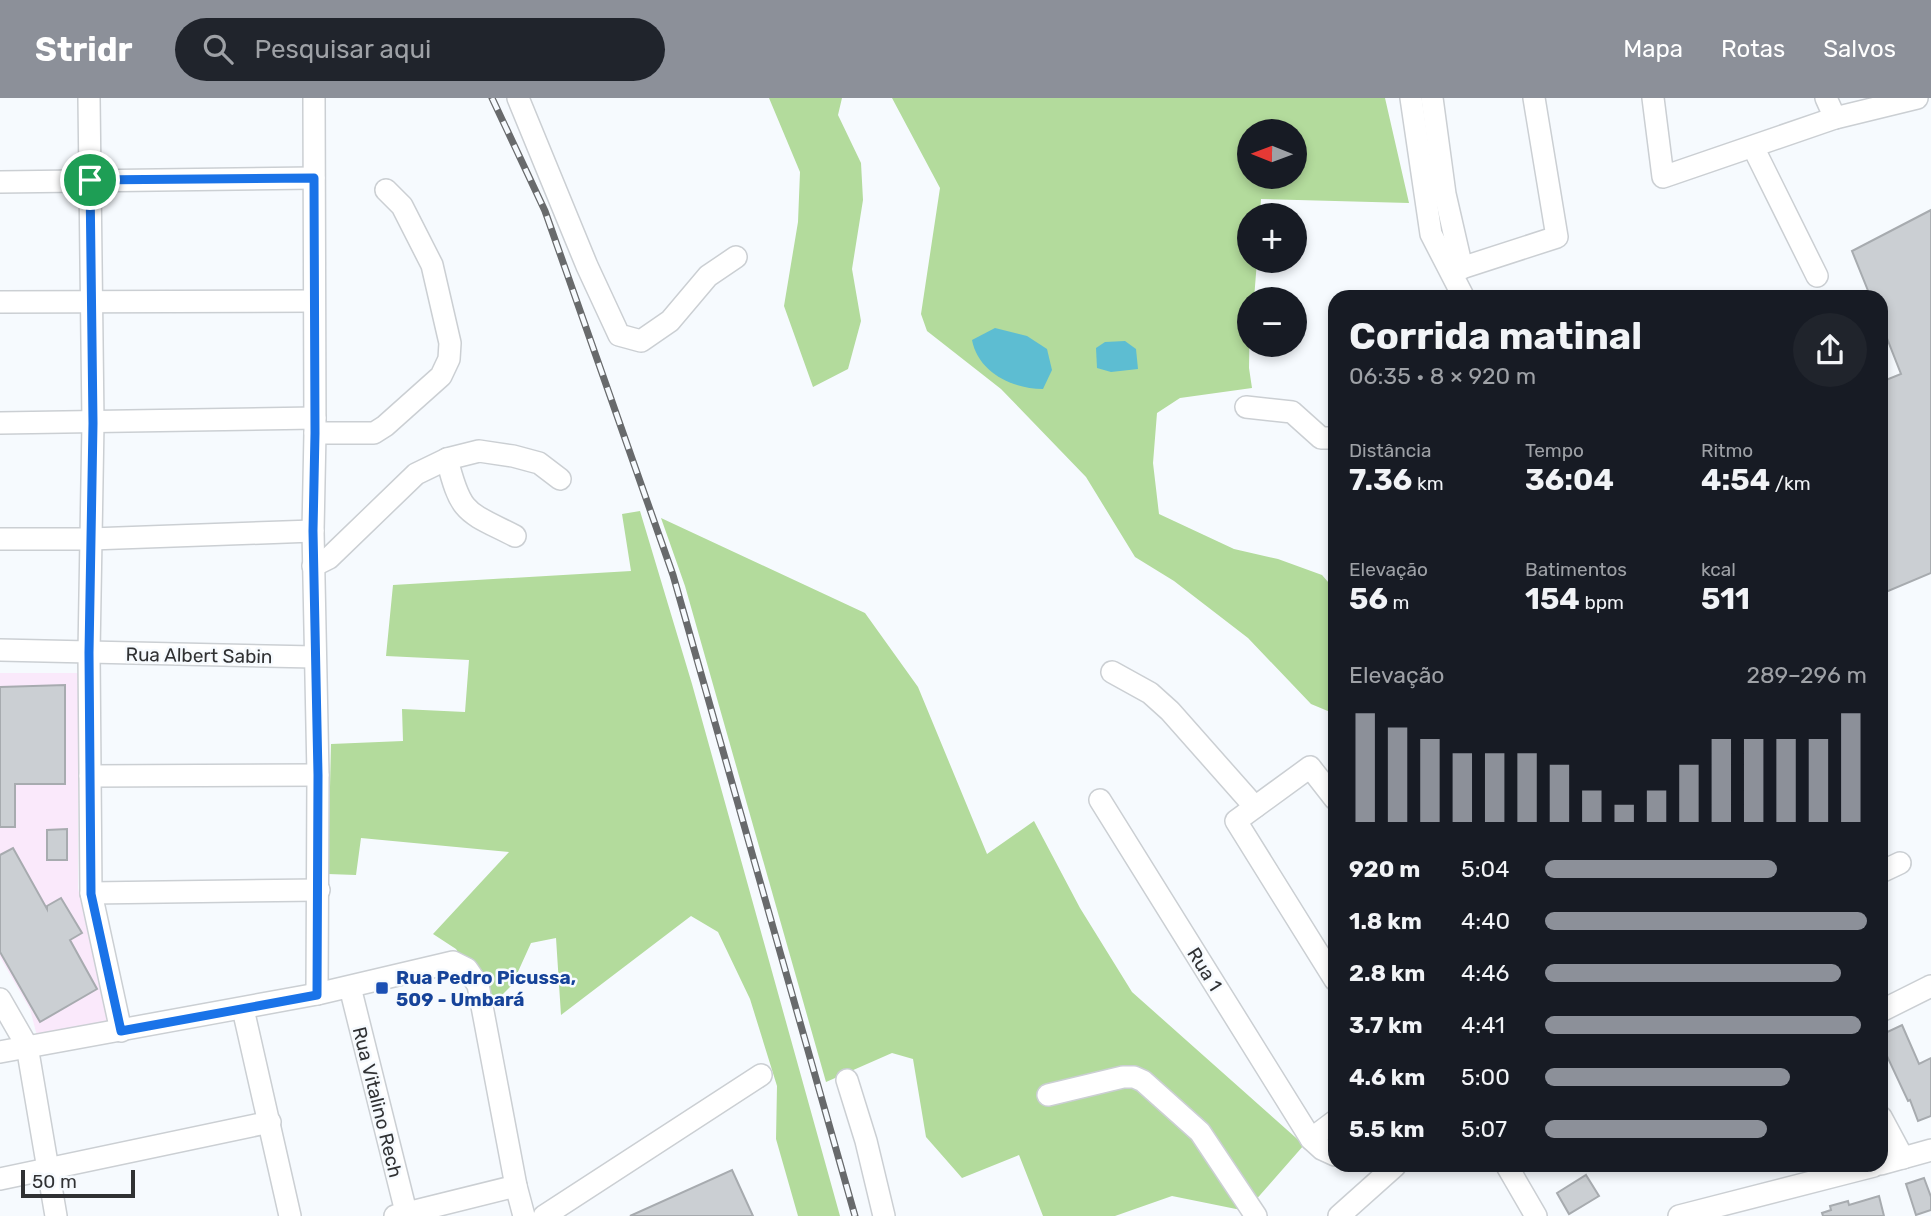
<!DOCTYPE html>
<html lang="pt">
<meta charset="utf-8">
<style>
body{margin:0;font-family:Rubik,sans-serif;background:#20242c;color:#f1f3f6;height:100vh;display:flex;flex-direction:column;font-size:26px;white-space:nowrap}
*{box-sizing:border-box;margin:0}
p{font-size:23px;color:#9ea1a6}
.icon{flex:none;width:38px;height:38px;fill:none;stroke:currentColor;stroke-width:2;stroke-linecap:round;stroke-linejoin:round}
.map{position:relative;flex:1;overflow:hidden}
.details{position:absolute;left:1328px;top:192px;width:560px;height:882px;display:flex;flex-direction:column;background:#171b24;border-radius:21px;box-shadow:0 4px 10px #0003}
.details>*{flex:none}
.needle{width:46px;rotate:271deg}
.fabs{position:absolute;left:1237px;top:21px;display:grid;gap:14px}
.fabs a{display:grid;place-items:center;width:70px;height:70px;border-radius:50%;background:#171b24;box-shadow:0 4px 10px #0003;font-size:35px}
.scale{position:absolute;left:21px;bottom:18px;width:114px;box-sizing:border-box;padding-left:7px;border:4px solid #303133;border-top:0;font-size:19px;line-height:24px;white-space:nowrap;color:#303133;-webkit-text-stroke:5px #f6fafe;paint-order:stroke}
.pin{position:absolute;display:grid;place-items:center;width:60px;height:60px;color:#fff;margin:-30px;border:4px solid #fff;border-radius:50%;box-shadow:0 2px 7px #0007}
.round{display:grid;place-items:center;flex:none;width:74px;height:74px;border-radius:37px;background:#20242c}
.overview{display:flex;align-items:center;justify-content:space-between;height:119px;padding:0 21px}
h1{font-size:38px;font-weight:700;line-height:52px}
.stats{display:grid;grid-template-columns:repeat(3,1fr);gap:10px;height:119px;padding:7px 21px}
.stats div{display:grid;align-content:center}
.stats b{font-size:30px;font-weight:700}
.stats small{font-size:19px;font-weight:400}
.stats p{font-size:19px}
.chart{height:196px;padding:14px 21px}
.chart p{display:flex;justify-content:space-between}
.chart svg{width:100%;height:126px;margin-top:7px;stroke:#8c9099;stroke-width:6}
ul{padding:0 21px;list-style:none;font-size:23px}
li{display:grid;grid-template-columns:112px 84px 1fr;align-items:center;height:52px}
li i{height:18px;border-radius:9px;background:#8c9099}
header{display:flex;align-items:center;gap:42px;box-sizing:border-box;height:98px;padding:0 35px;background:#8c9099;color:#fff}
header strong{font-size:33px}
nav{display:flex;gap:38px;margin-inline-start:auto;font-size:24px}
.search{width:490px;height:63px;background:#20242c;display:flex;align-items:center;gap:18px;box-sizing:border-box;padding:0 24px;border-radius:38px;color:#9ea1a6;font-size:26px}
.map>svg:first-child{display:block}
</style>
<header>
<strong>Stridr</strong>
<div class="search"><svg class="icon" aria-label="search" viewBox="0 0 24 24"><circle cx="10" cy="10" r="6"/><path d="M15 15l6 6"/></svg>Pesquisar aqui</div>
<nav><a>Mapa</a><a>Rotas</a><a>Salvos</a></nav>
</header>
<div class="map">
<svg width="1931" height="1118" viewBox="0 0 1931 1118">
<rect width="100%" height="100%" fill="#f6fafe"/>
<path fill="#fae9fb" d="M0,575H78V790L107,923L37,938L30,911L0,859Z"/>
<g fill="#b3db9c" fill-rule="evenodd">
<path d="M769,0H842L838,17L861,65L863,102L852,171L861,223L848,271L813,289L784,208L798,124L800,74Z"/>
<path d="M892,0H1385L1409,105L1261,101L1260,117H1250V163H1257L1254,201H1250L1249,270L1252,290L1180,300L1157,315L1153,365L1159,416L1234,451L1278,461L1322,477L1335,492V616L1311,606L1248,540L1174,483L1135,459L1086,379L1001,291L927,233L921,216L940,90ZM1250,33H1295V79H1250Z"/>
<path d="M640,413L692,586L840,1118H798L776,1041L777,988L750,901L718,834L691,818L561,917L556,840L531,845L512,887L492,907L456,851L433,836L509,754L361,740L356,777L328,776L331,646L403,643L402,611L465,614L469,562L386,558L393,487L631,473L622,416Z"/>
<path d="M661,420L865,515L918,589L987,756L1034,723L1080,810L1132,894L1304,1047L1246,1113L1172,1098L1115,1118H1043L1019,1057L962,1080L926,1039L913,961L892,955L826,984L685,488Z"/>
</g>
<g fill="#5dbdd2">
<path d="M995,230L1027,238L1047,251L1052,272L1043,291C1012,291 978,274 972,242Z"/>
<path d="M1125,243L1136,251L1138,271L1111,274L1097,270L1096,250L1105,244Z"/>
</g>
<g fill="#cbcfd3" stroke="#a7abaf" stroke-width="2">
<path d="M1931,112V475L1881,496V284L1901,276L1881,225V200H1871L1852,153Z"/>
<path d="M65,587V686H15V729H0V589Z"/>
<path d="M67,731V762H47V732Z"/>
<path d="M13,750L47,811V808L61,800L82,835L70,842L97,891L40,924L0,854V757Z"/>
<path d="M1902,927L1919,966L1931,960V1018L1918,1023L1910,1002L1908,1003L1887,958L1881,961V937Z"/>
<path d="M732,1072L753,1118H630Z"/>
<path d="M1586,1077L1599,1098L1569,1116L1557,1095Z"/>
<path d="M1924,1080L1931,1099V1112L1916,1117L1906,1086Z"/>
<path d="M1879,1098L1884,1118H1823L1822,1115L1831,1112L1830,1108L1848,1103L1849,1107Z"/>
</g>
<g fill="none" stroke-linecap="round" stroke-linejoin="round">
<g stroke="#cbcfd3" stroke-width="24">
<g id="minor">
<path d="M89,0L93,325L89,555L91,795L121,933"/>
<path d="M314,0L315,335L313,433L318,677L317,896"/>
<path d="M518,0L587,168L619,237L641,243L670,223L708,178L736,159"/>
<path d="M1411,0L1431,136L1464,200"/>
<path d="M1432,0L1445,96L1462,170"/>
<path d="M1653,0L1663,79L1835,20L1917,0"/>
<path d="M1826,0L1835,20"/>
<path d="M1753,49L1817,178"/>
<path d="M0,84L314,80"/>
<path d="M1452,173L1557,139L1534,0"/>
<path d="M0,204L314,203"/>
<path d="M1246,309L1292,314L1321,340H1335"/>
<path d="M0,325L315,320"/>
<path d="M315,335H374L385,328L441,278L449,261L450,245L432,167L402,108L386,92"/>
<path d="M447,361C461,417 466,413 515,438"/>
<path d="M0,441H91L313,433"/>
<path d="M313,468L329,460L416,376L447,361L479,353L513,358L539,365L560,381"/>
<path d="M0,552L314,559"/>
<path d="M1112,574L1150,595L1170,613L1255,709"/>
<path d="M90,678L318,677"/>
<path d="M1335,701L1310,669L1236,723L1335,882"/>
<path d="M1100,702L1311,1041L1322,1051L1335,1057"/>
<path d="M1881,774L1900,765"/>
<path d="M91,795L319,792"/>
<path d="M350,889L407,1118"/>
<path d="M0,901L27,948L56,1118"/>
<path d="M243,911L290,1118"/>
<path d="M1881,913L1931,888"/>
<path d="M0,954L317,896L453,864L467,871L478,887L516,1088L524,1118"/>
<path d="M847,982L866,1043L884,1118"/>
<path d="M1048,997L1123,979H1134L1143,983L1200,1034L1256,1118"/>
<path d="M1881,1019L1903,1060"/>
<path d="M1311,1041L1335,1023"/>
<path d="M1881,1066L1931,1052"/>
<path d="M1507,1068L1536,1118"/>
<path d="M0,1081L270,1024"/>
<path d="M395,1118L516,1088"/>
<path d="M544,1118L761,977"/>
<path d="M1339,1118L1395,1068"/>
<path d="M1679,1118L1874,1068"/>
</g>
</g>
<use href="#minor" stroke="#fff" stroke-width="21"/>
<g stroke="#686a6c" stroke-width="7">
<path id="rail" d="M492,0L545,113L673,477L855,1118"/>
</g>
<use href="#rail" stroke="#f6fafe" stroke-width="4.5" stroke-dasharray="13" stroke-linecap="butt"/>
</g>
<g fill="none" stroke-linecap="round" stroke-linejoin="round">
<g stroke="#fff" stroke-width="14">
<path id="route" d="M314,80L315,335L313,433L318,677L317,897L121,933L91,796L89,555L93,325L90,82Z"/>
</g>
<use href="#route" stroke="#1a73e8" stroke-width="9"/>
</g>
<rect fill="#1a4fb4" stroke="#f6fafe" stroke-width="2.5" x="375" y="883" width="14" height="14" rx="3.5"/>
<g text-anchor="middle" stroke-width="5" stroke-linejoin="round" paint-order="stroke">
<g font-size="19" fill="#303133" stroke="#f6fafe">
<text transform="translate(199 557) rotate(1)" y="7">Rua Albert Sabin</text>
<text transform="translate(1205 871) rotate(58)" y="7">Rua 1</text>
<text transform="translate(378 1004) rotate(76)" y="7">Rua Vitalino Rech</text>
</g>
<g font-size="19" font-weight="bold" fill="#164399" stroke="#f6fafe" text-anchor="start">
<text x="396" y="886">Rua Pedro Picussa,<tspan x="396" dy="22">509 - Umbará</tspan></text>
</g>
</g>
</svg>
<div class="fabs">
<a><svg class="needle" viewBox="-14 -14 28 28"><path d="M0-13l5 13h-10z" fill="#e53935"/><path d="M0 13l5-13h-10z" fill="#9ea1a6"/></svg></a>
<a>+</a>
<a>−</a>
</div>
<div class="scale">50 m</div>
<div class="pin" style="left:90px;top:82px;background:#1e9e55"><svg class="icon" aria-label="arrive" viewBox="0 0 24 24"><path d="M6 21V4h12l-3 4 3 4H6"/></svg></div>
<section class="details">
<div class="overview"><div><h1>Corrida matinal</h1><p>06:35 · 8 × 920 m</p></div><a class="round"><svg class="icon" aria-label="share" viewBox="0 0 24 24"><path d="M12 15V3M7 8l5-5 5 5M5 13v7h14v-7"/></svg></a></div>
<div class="stats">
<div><p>Distância</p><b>7.36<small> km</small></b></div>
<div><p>Tempo</p><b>36:04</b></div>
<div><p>Ritmo</p><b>4:54<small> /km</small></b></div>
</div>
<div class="stats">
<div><p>Elevação</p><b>56<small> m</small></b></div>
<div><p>Batimentos</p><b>154<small> bpm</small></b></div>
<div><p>kcal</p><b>511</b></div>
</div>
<div class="chart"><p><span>Elevação</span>289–296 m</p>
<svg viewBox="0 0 160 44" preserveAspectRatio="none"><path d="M5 44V6M15 44V11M25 44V15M35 44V20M45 44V20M55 44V20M65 44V24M75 44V33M85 44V38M95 44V33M105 44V24M115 44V15M125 44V15M135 44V15M145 44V15M155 44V6"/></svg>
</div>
<ul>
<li><b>920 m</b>5:04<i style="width:72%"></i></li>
<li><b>1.8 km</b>4:40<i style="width:100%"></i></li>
<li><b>2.8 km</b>4:46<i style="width:92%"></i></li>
<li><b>3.7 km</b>4:41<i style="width:98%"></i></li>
<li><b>4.6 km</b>5:00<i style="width:76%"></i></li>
<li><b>5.5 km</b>5:07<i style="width:69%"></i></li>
</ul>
</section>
</div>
